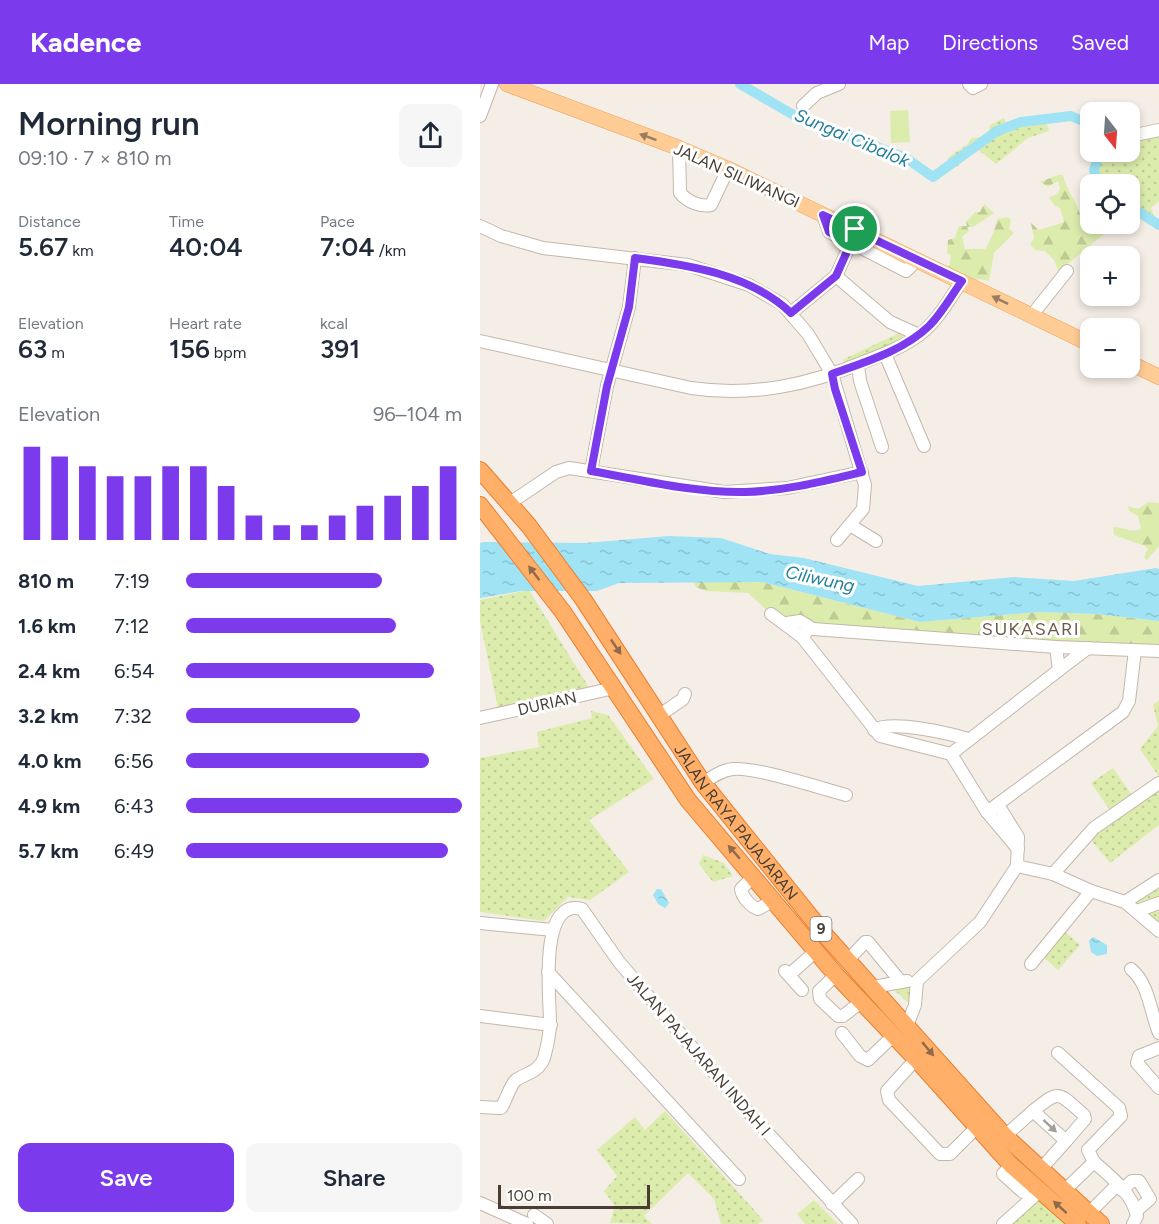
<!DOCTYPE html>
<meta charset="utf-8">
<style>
body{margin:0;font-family:Figtree,sans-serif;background:#f6f6f7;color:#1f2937;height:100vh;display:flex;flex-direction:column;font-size:22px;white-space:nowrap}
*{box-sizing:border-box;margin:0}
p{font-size:20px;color:#747a83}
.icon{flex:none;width:33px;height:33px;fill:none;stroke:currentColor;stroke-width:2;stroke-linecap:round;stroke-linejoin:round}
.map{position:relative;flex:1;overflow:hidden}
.sheet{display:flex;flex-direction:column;background:#fff;width:480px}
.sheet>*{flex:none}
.needle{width:39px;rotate:163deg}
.buttons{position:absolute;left:600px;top:18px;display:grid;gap:12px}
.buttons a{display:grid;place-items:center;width:60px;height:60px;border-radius:12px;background:#fff;box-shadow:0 3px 9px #0003;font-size:30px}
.scale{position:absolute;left:18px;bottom:15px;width:152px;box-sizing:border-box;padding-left:6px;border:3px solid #483d35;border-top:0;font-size:16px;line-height:21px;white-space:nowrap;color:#483d35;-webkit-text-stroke:4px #fff;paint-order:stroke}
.pin{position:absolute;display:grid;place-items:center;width:51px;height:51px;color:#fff;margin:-26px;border:3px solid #fff;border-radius:50%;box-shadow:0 2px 6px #0007}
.round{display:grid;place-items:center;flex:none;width:63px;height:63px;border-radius:12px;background:#f6f6f7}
.overview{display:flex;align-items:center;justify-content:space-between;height:102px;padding:0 18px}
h1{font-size:33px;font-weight:600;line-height:45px}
.stats{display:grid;grid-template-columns:repeat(3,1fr);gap:9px;height:102px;padding:6px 18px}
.stats div{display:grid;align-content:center}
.stats b{font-size:26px;font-weight:600}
.stats small{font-size:16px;font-weight:400}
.stats p{font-size:16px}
.chart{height:168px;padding:12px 18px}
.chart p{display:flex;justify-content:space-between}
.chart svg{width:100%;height:108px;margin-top:6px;stroke:#7c3aed;stroke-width:6}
.primary-button{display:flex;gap:12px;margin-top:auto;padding:12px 18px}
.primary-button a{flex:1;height:69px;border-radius:12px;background:#7c3aed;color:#fff;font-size:24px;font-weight:600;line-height:69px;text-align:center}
.primary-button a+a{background:#f6f6f7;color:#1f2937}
ul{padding:0 18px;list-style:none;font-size:20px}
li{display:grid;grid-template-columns:96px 72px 1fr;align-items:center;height:45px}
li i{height:15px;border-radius:8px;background:#7c3aed}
header{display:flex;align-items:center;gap:36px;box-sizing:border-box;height:84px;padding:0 30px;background:#7c3aed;color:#fff}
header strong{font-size:28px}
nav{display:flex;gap:33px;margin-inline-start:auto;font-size:21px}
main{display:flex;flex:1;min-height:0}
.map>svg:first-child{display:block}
</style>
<header>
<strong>Kadence</strong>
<nav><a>Map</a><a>Directions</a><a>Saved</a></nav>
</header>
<main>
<section class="sheet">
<div class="overview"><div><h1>Morning run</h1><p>09:10 · 7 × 810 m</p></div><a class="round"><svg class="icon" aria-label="share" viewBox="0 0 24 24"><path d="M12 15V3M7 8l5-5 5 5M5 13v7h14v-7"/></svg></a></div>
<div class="stats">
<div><p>Distance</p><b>5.67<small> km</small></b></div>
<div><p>Time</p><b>40:04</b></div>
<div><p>Pace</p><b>7:04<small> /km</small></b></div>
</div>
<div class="stats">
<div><p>Elevation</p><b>63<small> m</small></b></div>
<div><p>Heart rate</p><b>156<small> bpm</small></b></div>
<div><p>kcal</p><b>391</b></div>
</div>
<div class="chart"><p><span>Elevation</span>96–104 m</p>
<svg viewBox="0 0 160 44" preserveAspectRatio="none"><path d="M5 44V6M15 44V10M25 44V14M35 44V18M45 44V18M55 44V14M65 44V14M75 44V22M85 44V34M95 44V38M105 44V38M115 44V34M125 44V30M135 44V26M145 44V22M155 44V14"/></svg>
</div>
<ul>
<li><b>810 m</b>7:19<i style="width:71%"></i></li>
<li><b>1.6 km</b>7:12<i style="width:76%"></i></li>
<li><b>2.4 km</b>6:54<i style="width:90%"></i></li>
<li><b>3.2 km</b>7:32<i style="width:63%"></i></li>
<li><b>4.0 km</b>6:56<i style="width:88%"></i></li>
<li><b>4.9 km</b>6:43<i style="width:100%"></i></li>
<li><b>5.7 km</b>6:49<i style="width:95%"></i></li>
</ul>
<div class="primary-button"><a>Save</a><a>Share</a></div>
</section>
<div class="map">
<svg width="679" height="1140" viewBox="0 0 679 1140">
<defs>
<pattern id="grass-dots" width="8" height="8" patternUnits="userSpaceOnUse" patternTransform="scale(1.5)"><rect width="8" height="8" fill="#dcecad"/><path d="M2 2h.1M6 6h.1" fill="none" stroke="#becb95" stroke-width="1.8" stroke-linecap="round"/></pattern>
<pattern id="forest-firs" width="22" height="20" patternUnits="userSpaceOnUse" patternTransform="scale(1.5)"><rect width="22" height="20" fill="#dcecad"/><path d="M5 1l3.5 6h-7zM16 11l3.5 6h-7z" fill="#becb95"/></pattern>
<pattern id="water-ripples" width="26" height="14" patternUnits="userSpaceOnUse" patternTransform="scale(1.5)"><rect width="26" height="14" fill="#9fe3f5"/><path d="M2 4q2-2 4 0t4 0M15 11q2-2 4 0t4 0" fill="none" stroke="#8ac4d3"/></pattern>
</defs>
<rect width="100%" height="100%" fill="#f5eee7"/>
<g fill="url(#grass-dots)">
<path d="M544,33L567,40L569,47L548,54L516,80L496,64L477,83L467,76C474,66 484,67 492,54L502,53L509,47L510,41L524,34L526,39L533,38L540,42L544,40Z"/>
<path d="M679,48V117L671,124L674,131L671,139L650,119V100H618V88L613,83L614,76L620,68H650V54Z"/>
<path d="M419,249L424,254L409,264L367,279L362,276Z"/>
<path d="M49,506L108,602L106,610L19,629L0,537V516Z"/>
<path d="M679,616V693L660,665L678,642L673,621Z"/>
<path d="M111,627L128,631L174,695L109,736L149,788L110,816L88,813L64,837L0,828V674L59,663L57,648L112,634Z"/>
<path d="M633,684L652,711L630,726L611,699Z"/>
<path d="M679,699V741L630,779L607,751Z"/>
<path d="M223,771L244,779L253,792L233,798L219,780Z"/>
<path d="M679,796V847L645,818Z"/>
<path d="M583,846L600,861L578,886L561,871Z"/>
<path d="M415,902H436L431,921L414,906Z"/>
<path d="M185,1027L284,1137L277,1140H241L234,1115L208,1089L164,1132L172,1140L130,1139L135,1122L124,1107L137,1092L117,1066L155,1033L165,1046Z"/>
<path d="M561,1106L597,1140H523Z"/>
<path d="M334,1116L358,1140H325L317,1130Z"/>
</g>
<g fill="url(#forest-firs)">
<path d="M578,91H583C586,107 599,118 601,135L613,140L624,150L578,188L575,177L565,167L555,166L550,160L554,154L551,139L559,146L584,138L580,124L574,121L569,113L576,111L580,105L578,97L568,103L560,98Z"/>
<path d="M504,120L514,129L493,143H487L489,147L482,153L485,165H505C511,156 515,145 517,135L528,133L531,136L529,145L534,149L514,169L509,197L499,195L494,197L469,183L471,172L467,169L468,156L475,154L479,142H487L486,138L495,128H500Z"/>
<path d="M668,418L679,419V462L667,476L664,473L668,465L665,462L634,451L633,443C643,442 650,450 661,445L658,432L649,427L648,422L658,425Z"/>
<path d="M213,496L282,498L440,538L559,528L616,530L679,537V567L333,545L291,530L268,509L226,507L216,503Z"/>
</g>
<path fill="#dcecad" d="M428,26L430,58L411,59L410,27Z"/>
<g fill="url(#water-ripples)">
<path d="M189,452L241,454L290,470L324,474L438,502L534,493L594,497L676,484L679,485V537L616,530L559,528L440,538L282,498L139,499L117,507H41L0,514V459L3,458L105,459Z"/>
<path d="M177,805H181L189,819L185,824L178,820L173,811Z"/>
<path d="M613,853L627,861V870L617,872L611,868L609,857Z"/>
</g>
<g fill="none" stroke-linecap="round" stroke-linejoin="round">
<g stroke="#9fe3f5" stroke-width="10">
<path d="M260,0L317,33L426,74L453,93L517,47L541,38L591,32L605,38L610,44"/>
<path d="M617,100L614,86L620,68"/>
<path d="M650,122L679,141"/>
</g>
<g stroke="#c4b7ac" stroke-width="14">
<g id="minor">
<path d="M489,0L493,4L501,0"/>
<path d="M323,22L337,9L359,0"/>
<path d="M0,32L12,0"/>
<path d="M650,52L679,46"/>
<path d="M199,64L200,109C208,118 220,123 231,121L248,85"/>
<path d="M0,142L21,152L63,164L208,181L269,201L302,220L328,250L352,290L385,401L383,425L357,456"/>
<path d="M370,158L426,187L437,176"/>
<path d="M356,192L410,238L439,251"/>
<path d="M311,229L356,192L369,163L370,158L349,148L343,131"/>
<path d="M552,231L587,187"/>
<path d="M0,257L211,304C272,313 329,301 386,277C404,270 423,263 439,251C458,237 469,215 482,197"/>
<path d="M405,270L444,362"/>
<path d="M378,281L380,297L402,363"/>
<path d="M111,387L127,302L149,223L155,174"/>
<path d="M30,419L76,388L89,384L244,408L307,404L382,388"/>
<path d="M370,441L396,457"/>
<path d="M291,530L322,553"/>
<path d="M307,539L320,537L333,545"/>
<path d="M576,563L579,586L608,564"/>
<path d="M180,631L203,615L205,610"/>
<path d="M0,634L134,604"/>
<path d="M394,646C412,636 468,649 488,655"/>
<path d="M471,670L579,586"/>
<path d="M223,699C232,693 242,686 253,685C277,683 340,704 366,711"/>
<path d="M518,721L538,753L537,782L573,790L611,807L645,818L679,847"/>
<path d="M507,728L643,628L649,617L655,566"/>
<path d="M538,765L507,728L471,670L400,652L322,553L329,545H333L576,563L679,567"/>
<path d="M573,790L614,744L679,699"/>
<path d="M274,792L261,805C262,813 271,823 278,825L294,816"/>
<path d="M645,818L679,796"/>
<path d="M657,827L679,819"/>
<path d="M0,839L73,846"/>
<path d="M369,875L385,858H388L421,898"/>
<path d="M551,880L611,807"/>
<path d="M651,885C669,900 670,927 679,949"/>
<path d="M305,887L322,906"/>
<path d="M68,888L259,1095"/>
<path d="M309,891L336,867"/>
<path d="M356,891L339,907L340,915L358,932H363L381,918"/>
<path d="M393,903L427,897"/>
<path d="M0,932L71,941"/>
<path d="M427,942L435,921L437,897L500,838L537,782"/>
<path d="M362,949L380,972L388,976L413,952"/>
<path d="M679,964L659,972L657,979L679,1004"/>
<path d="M578,969L639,1024L641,1032L608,1066L614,1078"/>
<path d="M436,975L407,1007L409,1016L460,1070H470L497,1043"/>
<path d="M0,1023L21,1024C26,1017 30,1001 36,996C46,989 59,988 64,974C67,963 70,949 70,938C70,915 58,813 102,825L139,878L260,1019L372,1140"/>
<path d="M553,1027C581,1004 578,1009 604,1031L605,1035L586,1057"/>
<path d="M525,1052L553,1027L586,1057L560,1086"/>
<path d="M531,1081L523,1090L543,1108"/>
<path d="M642,1106L652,1097H659L670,1115L656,1127"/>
<path d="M584,1107L614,1078C630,1092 653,1110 657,1132L653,1140"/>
<path d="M0,1119L47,1140"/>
<path d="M352,1120L378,1095"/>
<path d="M609,1129L638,1100"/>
<path d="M54,1131L67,1140"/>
<path d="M523,1140L561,1106"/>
</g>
</g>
<g stroke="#eca55e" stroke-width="16">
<g id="major">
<path d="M27,0L199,64L248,85L610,260"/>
<path d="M650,279L679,293"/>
</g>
</g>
<g stroke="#e87f2e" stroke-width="18">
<g id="highway">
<path id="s1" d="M0,386L49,442L103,515L223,699L346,852L525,1052L621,1140"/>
<path d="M0,421L83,528L208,716L356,891L436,975L531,1081L598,1140"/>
</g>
</g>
<use href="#minor" stroke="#fff" stroke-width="12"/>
<use href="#major" stroke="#ffcc96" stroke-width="15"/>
<use href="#highway" stroke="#ffaf68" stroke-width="16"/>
</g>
<defs><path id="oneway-solid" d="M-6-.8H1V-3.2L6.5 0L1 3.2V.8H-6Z" transform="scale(1.5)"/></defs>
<g fill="#9a7d61">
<use href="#oneway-solid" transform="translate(168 53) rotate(-160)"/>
<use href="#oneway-solid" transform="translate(520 216) rotate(-154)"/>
</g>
<g fill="#916b49">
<use href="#oneway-solid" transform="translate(54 489) rotate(-127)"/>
<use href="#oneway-solid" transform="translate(136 563) rotate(56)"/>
<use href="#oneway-solid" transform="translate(254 768) rotate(-131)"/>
<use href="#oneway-solid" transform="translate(448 965) rotate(50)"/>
<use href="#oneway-solid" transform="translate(580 1123) rotate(-138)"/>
</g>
<use fill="#a49e9a" href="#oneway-solid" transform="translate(570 1042) rotate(43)"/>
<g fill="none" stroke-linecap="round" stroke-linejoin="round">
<g stroke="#fff" stroke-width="12">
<path id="route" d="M343,131L482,197C471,212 462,229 449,242C423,267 385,278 352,290L355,305L382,388C344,397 305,407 265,408C214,409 162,396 111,387L127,302L149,223L155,174C209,181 270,190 311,229L356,192L369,163L370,158L349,148Z"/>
</g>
<use href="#route" stroke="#7c3aed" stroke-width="8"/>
</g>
<g text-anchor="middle" stroke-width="6" stroke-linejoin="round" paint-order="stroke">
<rect fill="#fff" stroke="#7f7772" stroke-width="1.5" x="330.5" y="833" width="21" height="24" rx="4.5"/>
<g font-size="15" font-weight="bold" fill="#483d35">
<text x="341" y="850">9</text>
</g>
<g font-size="16" fill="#483d35" stroke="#fff">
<text transform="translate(257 91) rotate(24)" y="6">JALAN SILIWANGI</text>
<text transform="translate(67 619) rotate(-13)" y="6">DURIAN</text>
<text dy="6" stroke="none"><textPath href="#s1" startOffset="436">JALAN RAYA PAJAJARAN</textPath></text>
<text transform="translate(219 970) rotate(49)" y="6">JALAN PAJAJARAN INDAH I</text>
</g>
<g font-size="18" font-style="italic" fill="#227f9b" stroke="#fff">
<text transform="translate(372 54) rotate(23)" y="6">Sungai Cibalok</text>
<text transform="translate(340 495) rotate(12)" y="6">Ciliwung</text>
</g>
<g font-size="18" letter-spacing="1.5" fill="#6c594c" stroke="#fff">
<text x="551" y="551">SUKASARI</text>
</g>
</g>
</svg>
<div class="buttons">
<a><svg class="needle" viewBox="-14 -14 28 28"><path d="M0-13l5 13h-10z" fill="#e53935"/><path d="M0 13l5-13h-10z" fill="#747a83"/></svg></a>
<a><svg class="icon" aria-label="locate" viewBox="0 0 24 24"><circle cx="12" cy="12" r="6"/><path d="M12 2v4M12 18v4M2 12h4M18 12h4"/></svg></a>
<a>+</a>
<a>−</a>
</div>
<div class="scale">100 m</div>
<div class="pin" style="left:375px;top:145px;background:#1e9e55"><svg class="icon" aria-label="arrive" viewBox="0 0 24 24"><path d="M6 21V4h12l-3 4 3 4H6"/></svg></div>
</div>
</main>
